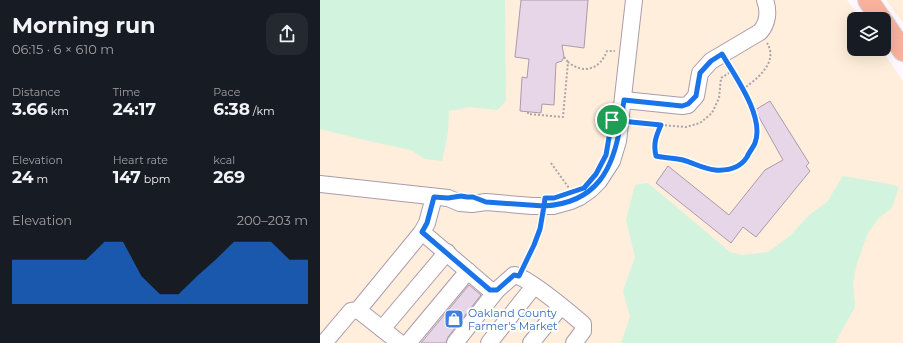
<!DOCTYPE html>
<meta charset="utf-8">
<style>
body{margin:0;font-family:Montserrat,sans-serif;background:#242831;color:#f1f3f6;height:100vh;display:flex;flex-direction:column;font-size:15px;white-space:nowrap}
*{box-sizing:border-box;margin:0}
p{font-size:13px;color:#9ea1a6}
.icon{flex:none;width:22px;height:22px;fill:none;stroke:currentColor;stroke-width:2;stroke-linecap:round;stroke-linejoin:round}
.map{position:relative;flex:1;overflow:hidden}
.drawer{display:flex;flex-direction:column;background:#171b24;width:320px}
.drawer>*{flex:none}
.controls{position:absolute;left:527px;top:12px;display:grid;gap:8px}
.controls a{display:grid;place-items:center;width:44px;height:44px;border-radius:8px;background:#171b24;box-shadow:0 4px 16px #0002;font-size:20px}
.pin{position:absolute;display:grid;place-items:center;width:34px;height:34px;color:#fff;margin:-17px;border:2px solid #fff;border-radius:50%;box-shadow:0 1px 4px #0007}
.round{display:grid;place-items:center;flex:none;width:42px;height:42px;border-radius:12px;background:#242831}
.summary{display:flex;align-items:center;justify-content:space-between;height:68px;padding:0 12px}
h1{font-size:22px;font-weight:700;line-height:30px}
.metrics{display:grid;grid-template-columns:repeat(3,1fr);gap:6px;height:68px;padding:4px 12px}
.metrics div{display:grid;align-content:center}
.metrics b{font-size:17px;font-weight:700}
.metrics small{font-size:11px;font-weight:400}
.metrics p{font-size:11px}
.chart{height:112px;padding:8px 12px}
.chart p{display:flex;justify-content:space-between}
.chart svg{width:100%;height:72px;margin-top:4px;fill:#1a73e8;opacity:.7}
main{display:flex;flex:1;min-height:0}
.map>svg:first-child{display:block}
</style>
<main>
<section class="drawer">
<div class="summary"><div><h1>Morning run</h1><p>06:15 · 6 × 610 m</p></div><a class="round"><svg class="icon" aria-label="share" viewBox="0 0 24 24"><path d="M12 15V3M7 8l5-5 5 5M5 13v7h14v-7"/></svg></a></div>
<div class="metrics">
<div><p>Distance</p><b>3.66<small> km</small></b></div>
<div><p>Time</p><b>24:17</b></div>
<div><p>Pace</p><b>6:38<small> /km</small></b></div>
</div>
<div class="metrics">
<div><p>Elevation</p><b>24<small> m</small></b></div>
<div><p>Heart rate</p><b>147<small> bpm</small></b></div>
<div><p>kcal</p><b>269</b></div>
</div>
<div class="chart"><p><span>Elevation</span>200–203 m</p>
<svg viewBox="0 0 160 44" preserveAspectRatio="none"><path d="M0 44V17L10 17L20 17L30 17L40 17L50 6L60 6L70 27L80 38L90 38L100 27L110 17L120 6L130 6L140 6L150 17L160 17V44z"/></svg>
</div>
</section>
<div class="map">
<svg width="583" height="343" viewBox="0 0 583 343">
<rect width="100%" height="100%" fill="#fff8ff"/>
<g fill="#feeedb">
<path d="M0,0H527L541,19H534V49H561L583,81V343H0Z"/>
<path d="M566,0H583V24V23Z"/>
</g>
<g fill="#d2f3dd">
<path d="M0,0H185L186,101L177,110L150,107L129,111L128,132L122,161L105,159L91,150L53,142L0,129Z"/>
<path d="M523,176L569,184L579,187L572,208L559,218L548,233L537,263L533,283L535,307L515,343H301L310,317L303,291L315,257L306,220L315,185L328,183L410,252L422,255L448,252L471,235L489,215L507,202Z"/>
</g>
<g fill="#e7d6e7" stroke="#ab9aab">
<path d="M201,0H268L264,48L242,45L244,57L242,61L236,63L234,105L222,104L221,113L200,111L202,77L207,78L209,59L195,57Z"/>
<path d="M450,101L489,163L486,166L490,171L436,237L423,227L411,243L336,183L348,166L409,215L445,170L463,160L435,110Z"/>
<path d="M149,285L161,295L128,337L126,343H101Z"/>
</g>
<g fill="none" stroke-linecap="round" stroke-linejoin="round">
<g stroke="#ab9bac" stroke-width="18">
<g id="minor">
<path d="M304,100L362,106L368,105L376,96L380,73L391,61L440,32C448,23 449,11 445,0"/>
<path d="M0,184L128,198L140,203L152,204L166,202L212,206H233L251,201L260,197L270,190L279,181L292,161L298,141L314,0"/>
<path d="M102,232L170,290H177L194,275C208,277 250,313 263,324V331L254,343"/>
<path d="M38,310L80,343"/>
<path d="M62,329L127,252"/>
<path d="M4,343L31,311L38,310L102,232L107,223L114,197"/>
<path d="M88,343L148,271"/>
<path d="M135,343L177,290"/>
<path d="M169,343L214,286"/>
<path d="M211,343L241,306"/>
</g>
</g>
<g stroke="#d9d8d9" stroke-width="22">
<g id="major">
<path d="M548,0L561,19"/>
<path d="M564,23L583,51"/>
</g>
</g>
<g stroke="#aba4ab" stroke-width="2" stroke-dasharray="2 2" stroke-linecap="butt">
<path d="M244,57L248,62"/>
<path d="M423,89C437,79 459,62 447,43"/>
<path d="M208,112V114L243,117L248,62C264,75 280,69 287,51H295"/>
<path d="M314,122L341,125C336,136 333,144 336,156C345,158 355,158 363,160C374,163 384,170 395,170C409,171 420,167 427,156C430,152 434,147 435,143C443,117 421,86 409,66"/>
<path d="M341,125L366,127L380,123L392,113L399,98L401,78L412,71"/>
<path d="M231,163L249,188"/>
<path d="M204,266C211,250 218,236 221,219"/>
</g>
<use href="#minor" stroke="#fff" stroke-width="16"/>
<use href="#major" stroke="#fab29e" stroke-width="20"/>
</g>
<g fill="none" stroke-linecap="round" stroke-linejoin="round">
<g stroke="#fff" stroke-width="8">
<path id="route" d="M292,120L286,155L276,174L264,188L234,198H225L224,206L166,202L153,197H147L141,196L128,198L114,197L107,223L102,232L170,290H177L194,275L199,276L214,245L220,229L224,206C277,203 294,169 301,121L341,125C336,136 333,144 336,156C345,158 354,158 363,160C374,163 383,169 395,170C408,171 420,168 427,157C429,152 433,148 435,143C445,117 415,76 402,54L391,61L380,73L376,96L368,104L362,106L304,100L301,121L292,120"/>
</g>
<use href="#route" stroke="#1a73e8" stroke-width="5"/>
</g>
<defs>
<g id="shop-square" transform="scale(1)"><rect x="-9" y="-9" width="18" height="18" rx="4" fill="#3f7fe0" stroke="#fff"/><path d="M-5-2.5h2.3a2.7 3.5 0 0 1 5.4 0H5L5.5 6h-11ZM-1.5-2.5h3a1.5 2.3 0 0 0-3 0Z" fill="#fff"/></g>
</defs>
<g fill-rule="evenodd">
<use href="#shop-square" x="134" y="319"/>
</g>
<g text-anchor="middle" stroke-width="4" stroke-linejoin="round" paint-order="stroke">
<g font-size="11" fill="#366cbe" stroke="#fff" text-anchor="start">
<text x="148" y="317">Oakland County<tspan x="148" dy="13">Farmer's Market</tspan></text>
</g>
</g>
</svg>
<div class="controls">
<a><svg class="icon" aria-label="layers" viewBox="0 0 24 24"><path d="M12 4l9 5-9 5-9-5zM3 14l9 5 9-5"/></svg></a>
</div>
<div class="pin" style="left:292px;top:120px;background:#1e9e55"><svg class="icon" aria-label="arrive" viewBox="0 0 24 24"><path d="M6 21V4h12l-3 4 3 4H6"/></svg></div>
</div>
</main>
